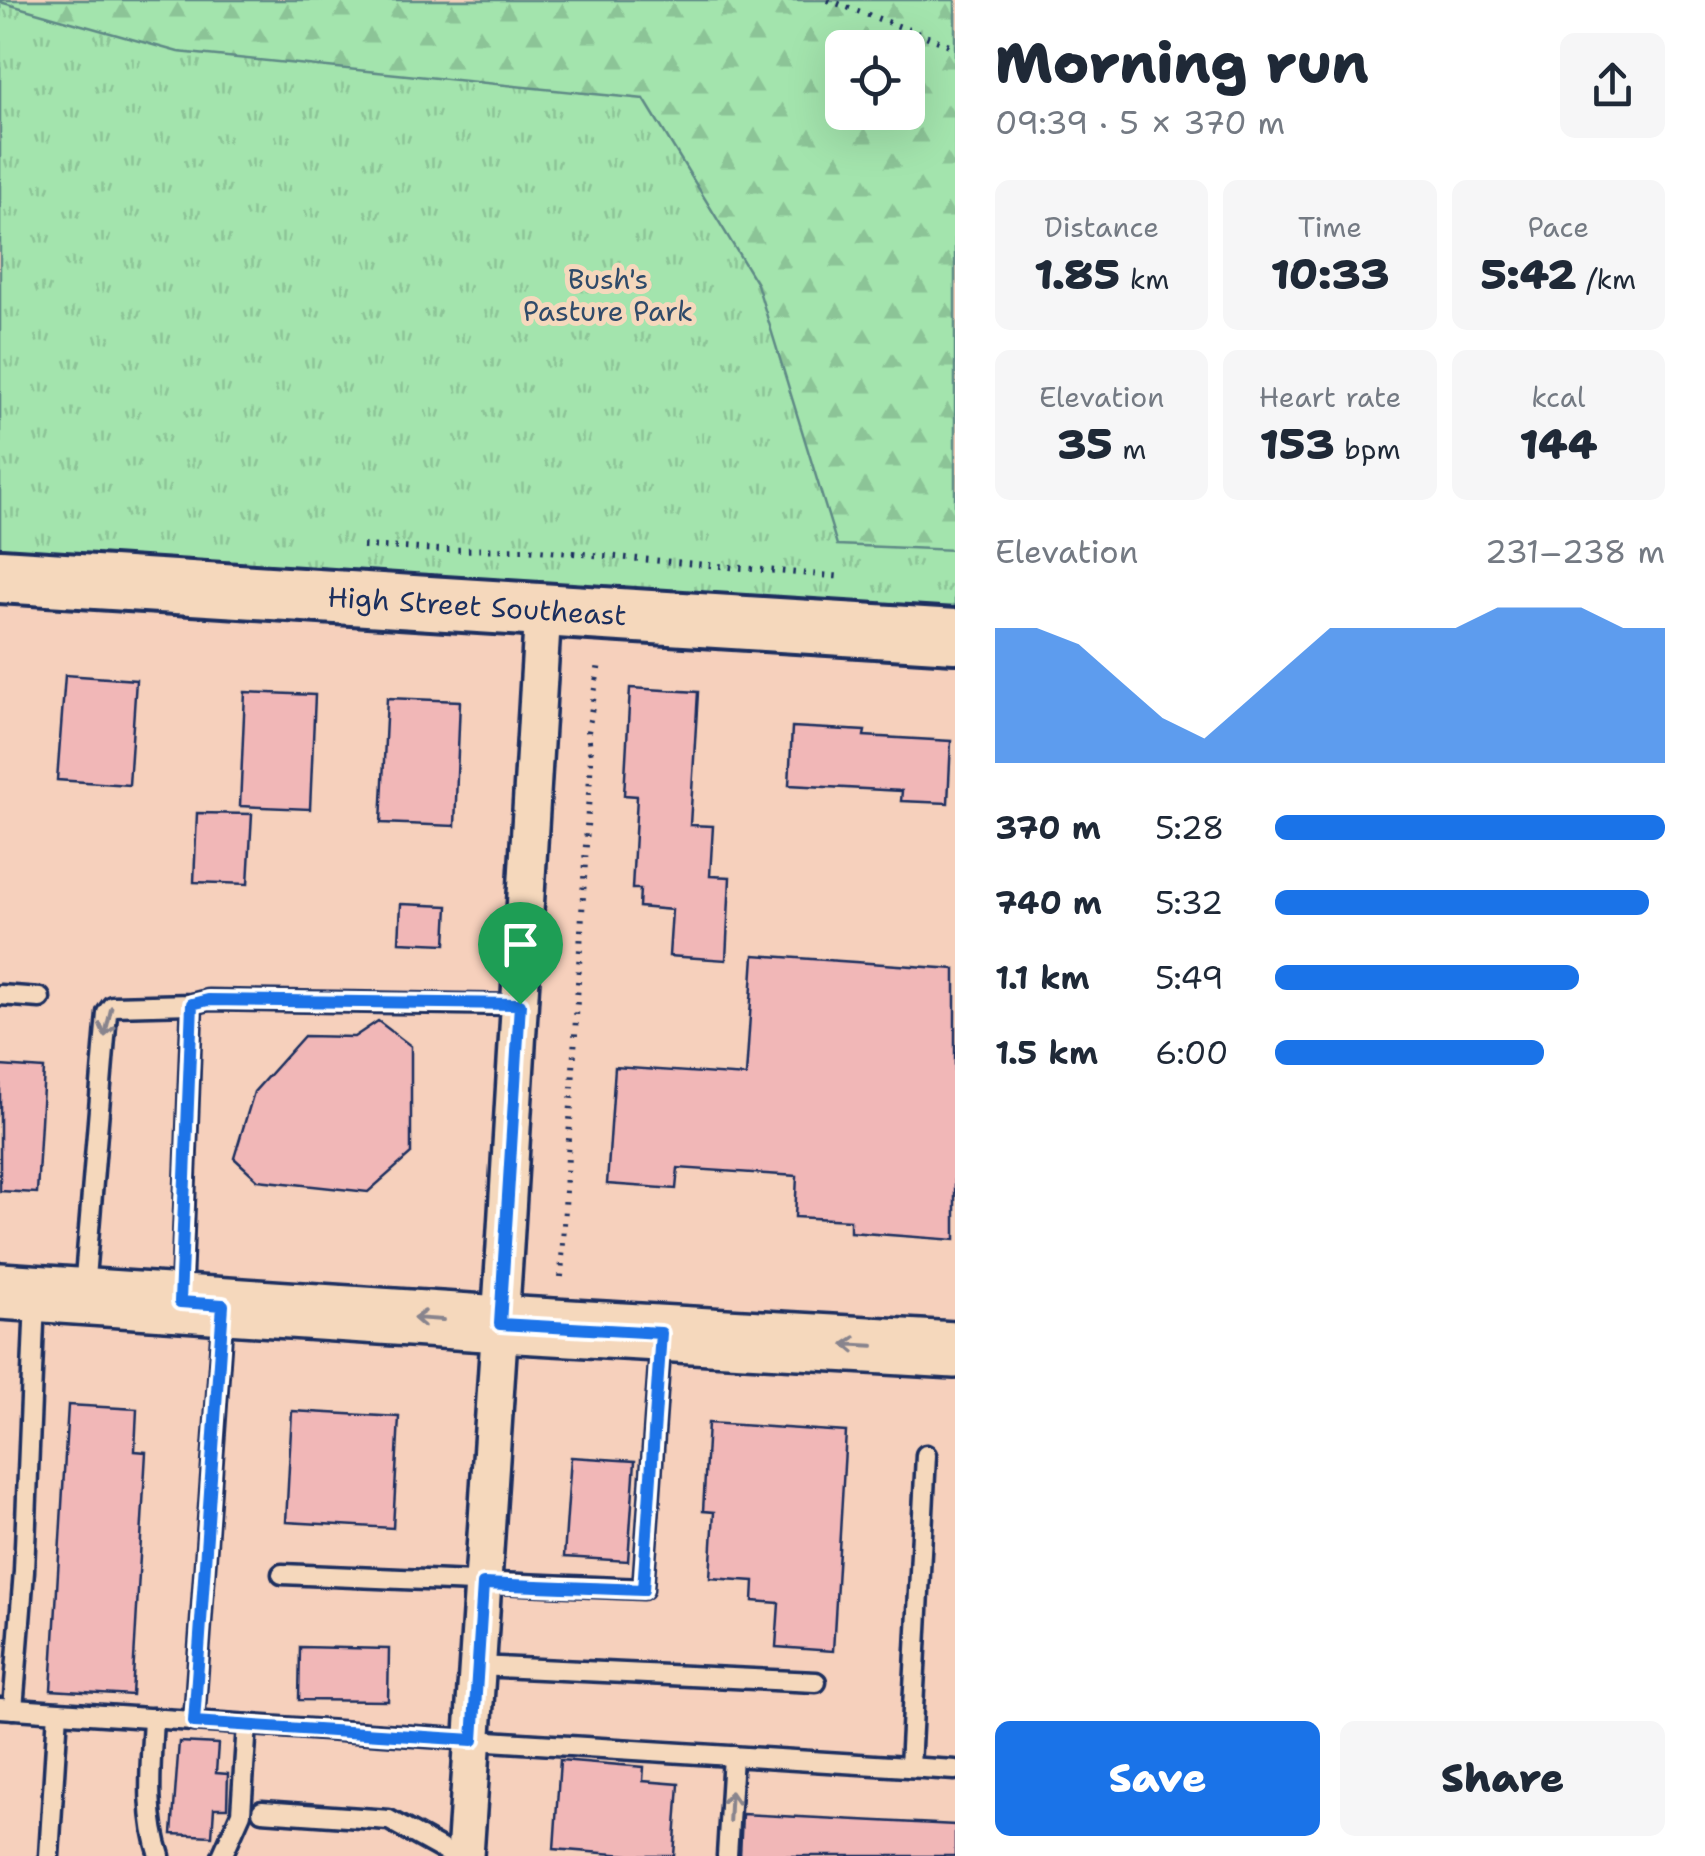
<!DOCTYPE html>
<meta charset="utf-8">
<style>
body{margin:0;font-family:"Shantell Sans",sans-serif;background:#f6f6f7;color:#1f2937;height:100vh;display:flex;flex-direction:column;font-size:38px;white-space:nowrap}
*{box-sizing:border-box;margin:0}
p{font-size:32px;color:#747a83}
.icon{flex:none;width:55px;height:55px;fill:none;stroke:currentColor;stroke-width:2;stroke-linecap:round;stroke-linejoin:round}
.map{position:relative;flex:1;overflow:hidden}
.details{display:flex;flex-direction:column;background:#fff;width:750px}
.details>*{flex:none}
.tools{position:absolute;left:825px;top:30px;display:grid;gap:20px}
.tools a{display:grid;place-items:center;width:100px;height:100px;border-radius:15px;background:#fff;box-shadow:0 10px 40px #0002;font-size:50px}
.pin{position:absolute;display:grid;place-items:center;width:85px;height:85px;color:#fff;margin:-102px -42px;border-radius:50% 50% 50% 0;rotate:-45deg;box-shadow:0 0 10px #0007}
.pin .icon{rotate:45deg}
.round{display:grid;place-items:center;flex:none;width:105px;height:105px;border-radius:15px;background:#f6f6f7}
.overview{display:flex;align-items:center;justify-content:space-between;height:170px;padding:0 40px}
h1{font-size:55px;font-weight:800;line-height:75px}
.metrics{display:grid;grid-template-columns:repeat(3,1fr);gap:15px;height:170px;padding:10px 40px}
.metrics div{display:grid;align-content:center;border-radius:15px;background:#f6f6f7;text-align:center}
.metrics b{font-size:42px;font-weight:800}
.metrics small{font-size:28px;font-weight:400}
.metrics p{font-size:28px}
.chart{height:280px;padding:20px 40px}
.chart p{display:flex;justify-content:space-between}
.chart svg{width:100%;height:180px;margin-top:10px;fill:#1a73e8;opacity:.7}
.action{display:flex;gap:20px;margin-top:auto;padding:20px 40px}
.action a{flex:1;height:115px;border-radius:15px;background:#1a73e8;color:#fff;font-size:40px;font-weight:800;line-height:115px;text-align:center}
.action a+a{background:#f6f6f7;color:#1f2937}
ul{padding:0 40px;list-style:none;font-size:32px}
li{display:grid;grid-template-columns:160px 120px 1fr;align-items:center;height:75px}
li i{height:25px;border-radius:12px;background:#1a73e8}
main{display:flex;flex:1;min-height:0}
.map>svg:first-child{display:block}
</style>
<main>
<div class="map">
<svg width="955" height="1856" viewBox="0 0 955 1856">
<defs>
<pattern id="grass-tufts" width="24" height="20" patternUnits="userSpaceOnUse" patternTransform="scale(2.5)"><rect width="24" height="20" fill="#a3e4ad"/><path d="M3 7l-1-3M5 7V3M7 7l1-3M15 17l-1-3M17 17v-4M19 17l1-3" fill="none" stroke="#8cc497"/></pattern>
<pattern id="forest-firs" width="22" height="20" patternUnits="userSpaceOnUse" patternTransform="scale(2.5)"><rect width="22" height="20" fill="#a3e4ad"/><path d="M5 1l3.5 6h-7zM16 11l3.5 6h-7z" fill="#8cc497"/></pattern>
</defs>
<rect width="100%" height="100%" fill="#f6d0bc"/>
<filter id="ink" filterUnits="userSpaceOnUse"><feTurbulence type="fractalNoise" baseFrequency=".01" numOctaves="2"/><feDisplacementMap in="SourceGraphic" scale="20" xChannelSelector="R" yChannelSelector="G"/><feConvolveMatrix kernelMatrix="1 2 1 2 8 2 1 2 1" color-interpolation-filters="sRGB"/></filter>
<g filter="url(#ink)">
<path fill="url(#grass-tufts)" stroke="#5f8a86" stroke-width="2.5" fill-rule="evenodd" d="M0,0H955V613L0,553ZM842,48H908V112H842Z"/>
<path fill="url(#forest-firs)" stroke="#5f8a86" stroke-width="2.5" fill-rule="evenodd" d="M0,0H955V550L837,545L757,284L644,99L178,52L0,2ZM842,48H908V112H842Z"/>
<g fill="#f1b7b7" stroke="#1b2f5e" stroke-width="2.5">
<path d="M65,675L136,680L129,785L57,780Z"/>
<path d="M630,688L698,692L690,825L713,826L710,876L730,877L726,960L669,956L672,910L639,907L640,889H632L637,796L624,795Z"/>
<path d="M245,692L315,695L310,809L240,806Z"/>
<path d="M387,698L460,701L455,826L381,823Z"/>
<path d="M792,727L865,731L864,736L951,741L948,803L901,801L902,791L789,785Z"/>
<path d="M197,813L252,814L248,884L194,882Z"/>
<path d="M401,904L448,906L446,944L399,942Z"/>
<path d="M754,955L955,969V1240L850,1232V1220L795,1217L797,1176L678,1168L676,1189L607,1184L615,1067L746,1076Z"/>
<path d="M378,1021L411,1046V1154L368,1192L258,1180L234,1158L254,1092L304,1036L354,1037Z"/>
<path d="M0,1066L44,1069L37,1193L0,1191Z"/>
<path d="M68,1405L137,1409L135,1451L146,1452L132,1695L51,1690Z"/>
<path d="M292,1411L399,1417L393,1528L286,1522Z"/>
<path d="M708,1423L846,1432L833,1651L776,1647L779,1603L753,1601L754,1581L710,1578L714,1512L703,1511Z"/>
<path d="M571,1457L635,1461L628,1561L564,1557Z"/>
<path d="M300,1647L389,1649L388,1701L299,1700Z"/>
<path d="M179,1742L218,1744L216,1773L228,1774L227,1808H214L212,1836L172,1834Z"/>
<path d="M560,1760L644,1767L643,1781L679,1784L674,1856H639L554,1849Z"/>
<path d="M742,1814L955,1825V1856H740Z"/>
</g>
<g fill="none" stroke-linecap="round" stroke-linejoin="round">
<g stroke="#1b2f5e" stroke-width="25">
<g id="lane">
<path d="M0,995L40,998"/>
<path d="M84,1290L107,1013L112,1006L192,1004L208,1000L520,1005"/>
<path d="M181,1299L192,1004"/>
<path d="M282,1574L643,1589L661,1337"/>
<path d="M477,1666L816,1682"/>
<path d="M0,1708L473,1740L955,1770"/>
<path d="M13,1709L24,1571L35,1299"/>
<path d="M153,1718C151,1764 145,1812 160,1856"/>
<path d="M194,1721L223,1313"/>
<path d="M910,1767L926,1455"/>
<path d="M262,1811L389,1820L454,1856"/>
<path d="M49,1856L58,1712"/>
<path d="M222,1856L241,1813L247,1725"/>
<path d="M727,1856L733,1756"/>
</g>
</g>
<g stroke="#1b2f5e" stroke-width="42">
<path id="street" d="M465,1856L505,1246L543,610"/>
</g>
<g stroke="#1b2f5e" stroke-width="60">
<g id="secondary">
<path id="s1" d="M0,576L955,636"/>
</g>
</g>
<g stroke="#1b2f5e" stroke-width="62">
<path id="primary" d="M0,1291L501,1324L955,1350"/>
</g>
<g stroke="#1b2f5e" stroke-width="6" stroke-dasharray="2.5 8" stroke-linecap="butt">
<path d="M828,0L955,47"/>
<path d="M363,546L442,550L526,549L844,577"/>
<path d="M561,1277L591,758L588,732L599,663"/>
</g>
<use href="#lane" stroke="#f5d8bc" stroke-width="18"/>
<use href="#street" stroke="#f5d8bc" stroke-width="35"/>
<use href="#secondary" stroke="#f5d8bc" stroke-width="52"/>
<use href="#primary" stroke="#f5d8bc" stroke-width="55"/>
</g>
<defs><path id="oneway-shaft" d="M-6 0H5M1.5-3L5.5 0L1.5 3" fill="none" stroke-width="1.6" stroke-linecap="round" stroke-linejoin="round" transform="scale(2.5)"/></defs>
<g stroke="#88848d">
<use href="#oneway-shaft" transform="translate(108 1022) rotate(103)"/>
<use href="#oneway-shaft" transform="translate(428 1319) rotate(-176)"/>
<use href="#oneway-shaft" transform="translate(858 1345) rotate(-177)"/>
<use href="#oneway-shaft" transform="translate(730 1806) rotate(-87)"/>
</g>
</g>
<g fill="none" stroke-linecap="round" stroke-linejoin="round" filter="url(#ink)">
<g stroke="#fff" stroke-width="20">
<path id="route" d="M208,1000L520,1004L500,1324L661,1333L643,1590L483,1584L473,1740L194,1722L223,1305L180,1302L192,1004Z"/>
</g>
<use href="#route" stroke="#1a73e8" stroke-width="12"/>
</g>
<g text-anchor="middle" stroke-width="10" stroke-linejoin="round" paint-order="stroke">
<g font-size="28" fill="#2f4a6a" stroke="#f5d8bc">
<text x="608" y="289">Bush's<tspan x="608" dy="32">Pasture Park</tspan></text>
</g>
<g font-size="28" fill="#1b2f5e" stroke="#f5d8bc">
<text dy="10" stroke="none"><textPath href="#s1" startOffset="478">High Street Southeast</textPath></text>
</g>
</g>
</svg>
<div class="tools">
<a><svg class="icon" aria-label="locate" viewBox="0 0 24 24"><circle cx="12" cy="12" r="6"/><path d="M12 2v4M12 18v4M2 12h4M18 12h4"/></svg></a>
</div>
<div class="pin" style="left:520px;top:1004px;background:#1e9e55"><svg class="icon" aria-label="arrive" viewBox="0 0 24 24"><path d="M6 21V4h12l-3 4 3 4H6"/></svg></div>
</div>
<section class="details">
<div class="overview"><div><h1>Morning run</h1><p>09:39 · 5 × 370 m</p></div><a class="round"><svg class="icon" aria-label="share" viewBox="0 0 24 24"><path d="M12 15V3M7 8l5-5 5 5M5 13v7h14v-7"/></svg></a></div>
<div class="metrics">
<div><p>Distance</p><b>1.85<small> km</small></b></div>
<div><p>Time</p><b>10:33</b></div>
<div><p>Pace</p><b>5:42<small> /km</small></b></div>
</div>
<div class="metrics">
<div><p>Elevation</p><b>35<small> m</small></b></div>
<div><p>Heart rate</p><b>153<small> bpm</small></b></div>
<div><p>kcal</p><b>144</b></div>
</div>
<div class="chart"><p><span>Elevation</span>231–238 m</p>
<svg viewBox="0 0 160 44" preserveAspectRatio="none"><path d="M0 44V11L10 11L20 15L30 24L40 33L50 38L60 29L70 20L80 11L90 11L100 11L110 11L120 6L130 6L140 6L150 11L160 11V44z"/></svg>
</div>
<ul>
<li><b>370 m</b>5:28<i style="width:100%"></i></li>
<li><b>740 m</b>5:32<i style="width:96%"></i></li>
<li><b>1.1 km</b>5:49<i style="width:78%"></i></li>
<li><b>1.5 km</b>6:00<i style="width:69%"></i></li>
</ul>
<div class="action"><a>Save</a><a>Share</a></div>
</section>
</main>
